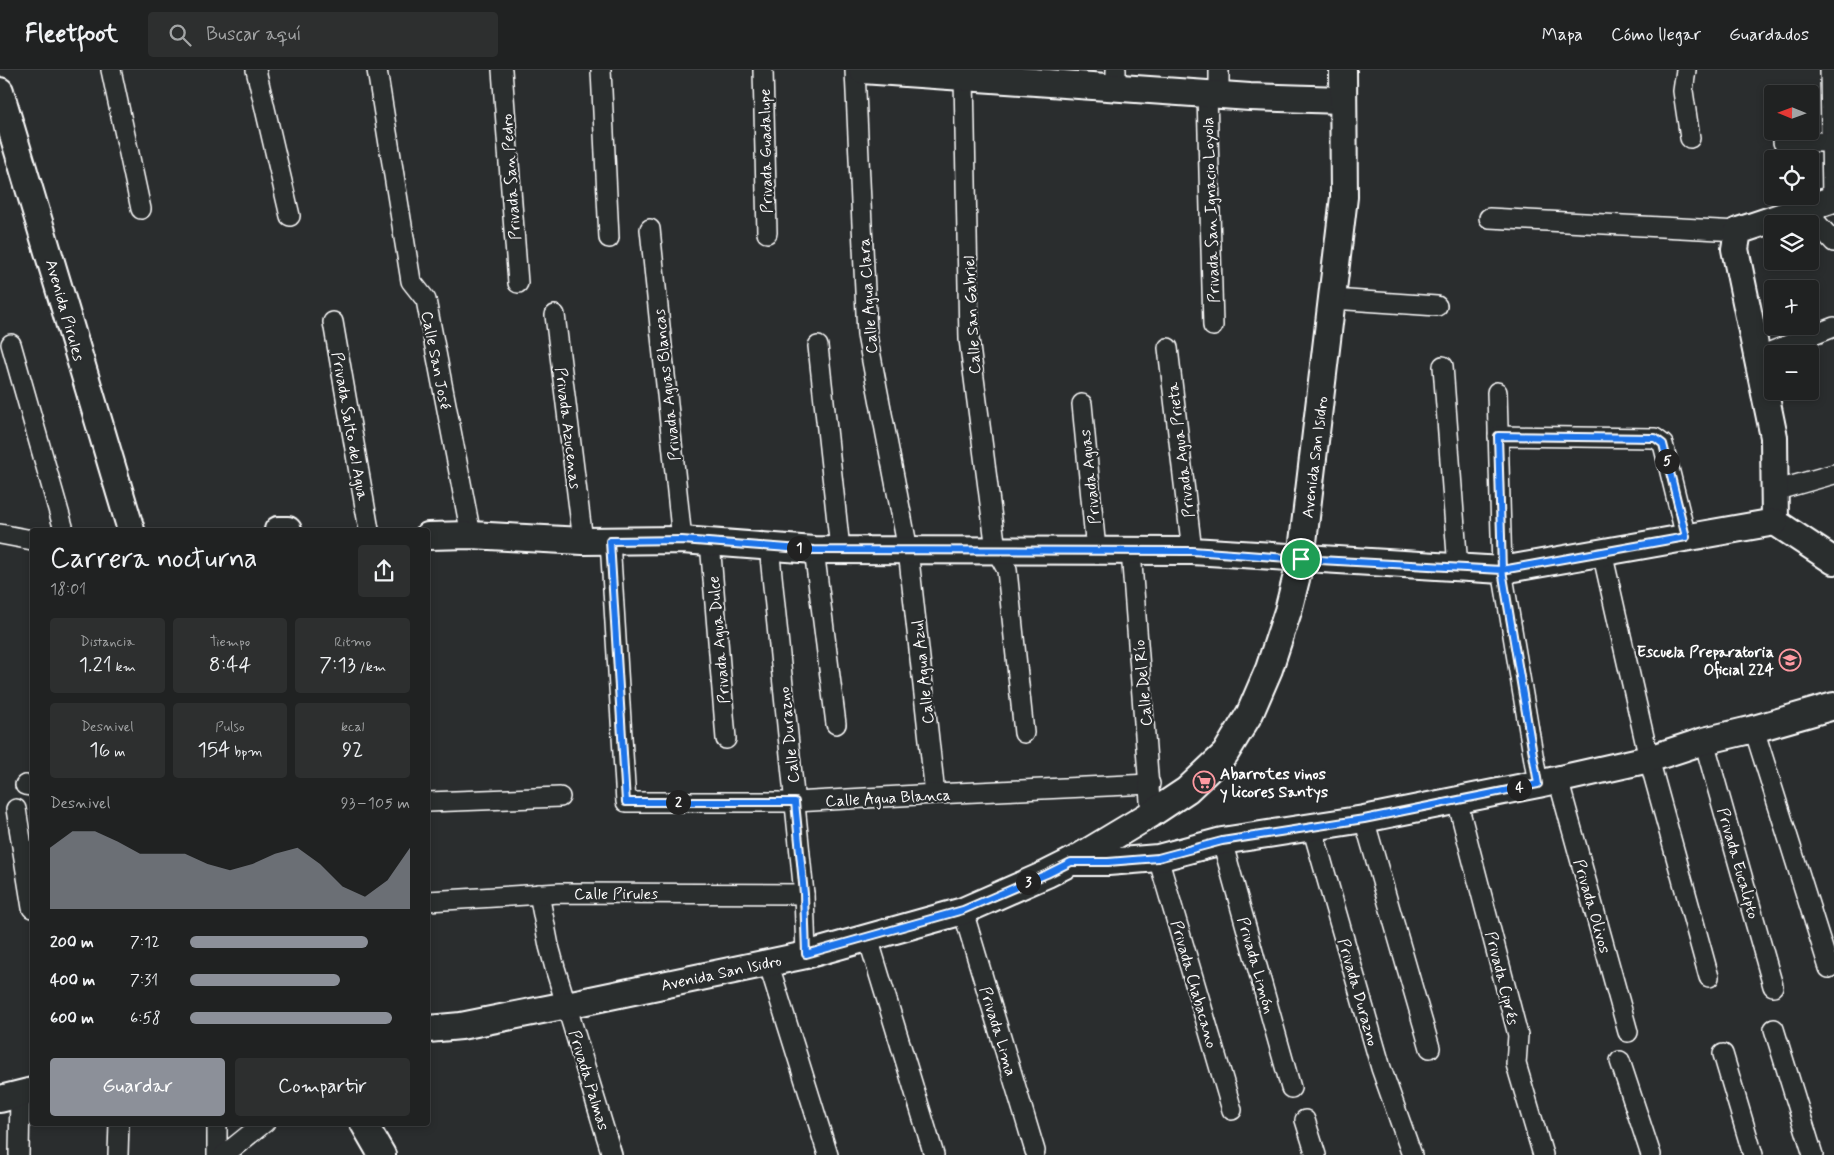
<!DOCTYPE html>
<html lang="es">
<meta charset="utf-8">
<style>
body{margin:0;font-family:Mynerve,sans-serif;background:#2d2f2f;color:#f1f3f6;height:100vh;display:flex;flex-direction:column;font-size:19px;white-space:nowrap}
*{box-sizing:border-box;margin:0}
p{font-size:16px;color:#a2a4a5}
.icon{flex:none;width:28px;height:28px;fill:none;stroke:currentColor;stroke-width:2;stroke-linecap:round;stroke-linejoin:round}
.map{position:relative;flex:1;overflow:hidden}
.panel{position:absolute;left:30px;top:458px;width:400px;height:598px;display:flex;flex-direction:column;background:#202222;border-radius:5px;box-shadow:0 2px 8px #0003,0 0 0 1px #3d3f40}
.panel>*{flex:none}
.needle{width:32px;rotate:271deg}
.tools{position:absolute;left:1764px;top:15px;display:grid;gap:10px}
.tools a{display:grid;place-items:center;width:55px;height:55px;border-radius:5px;background:#202222;box-shadow:0 2px 8px #0003,0 0 0 1px #3d3f40;font-size:25px}
.pin{position:absolute;display:grid;place-items:center;width:42px;height:42px;color:#fff;margin:-21px;border:2px solid #fff;border-radius:50%;box-shadow:0 1px 5px #0007}
.km{position:absolute;width:25px;height:25px;margin:-12px;border-radius:50%;background:#222;color:#fff;font-size:14px;line-height:25px;text-align:center}
.round{display:grid;place-items:center;flex:none;width:52px;height:52px;border-radius:5px;background:#2d2f2f}
.headline{display:flex;align-items:center;justify-content:space-between;height:85px;padding:0 20px}
h1{font-size:28px;font-weight:600;line-height:38px}
.metrics{display:grid;grid-template-columns:repeat(3,1fr);gap:8px;height:85px;padding:5px 20px}
.metrics div{display:grid;align-content:center;border-radius:5px;background:#2d2f2f;text-align:center}
.metrics b{font-size:21px;font-weight:600}
.metrics small{font-size:14px;font-weight:400}
.metrics p{font-size:14px}
.chart{height:140px;padding:10px 20px}
.chart p{display:flex;justify-content:space-between}
.chart svg{width:100%;height:90px;margin-top:5px;fill:#8c9099;opacity:.7}
.primary-button{display:flex;gap:10px;margin-top:auto;padding:10px 20px}
.primary-button a{flex:1;height:58px;border-radius:5px;background:#8c9099;color:#fff;font-size:20px;font-weight:600;line-height:58px;text-align:center}
.primary-button a+a{background:#2d2f2f;color:#f1f3f6}
ul{padding:0 20px;list-style:none;font-size:16px}
li{display:grid;grid-template-columns:80px 60px 1fr;align-items:center;height:38px}
li i{height:12px;border-radius:6px;background:#8c9099}
header{display:flex;align-items:center;gap:30px;box-sizing:border-box;height:70px;padding:0 25px;background:#202222;border-bottom:1px solid #3d3f40}
header strong{font-size:24px}
nav{display:flex;gap:28px;margin-inline-start:auto;font-size:18px}
.search{width:350px;height:45px;background:#2d2f2f;display:flex;align-items:center;gap:12px;box-sizing:border-box;padding:0 18px;border-radius:5px;color:#a2a4a5;font-size:19px}
.map>svg:first-child{display:block}
</style>
<header>
<strong>Fleetfoot</strong>
<div class="search"><svg class="icon" aria-label="search" viewBox="0 0 24 24"><circle cx="10" cy="10" r="6"/><path d="M15 15l6 6"/></svg>Buscar aquí</div>
<nav><a>Mapa</a><a>Cómo llegar</a><a>Guardados</a></nav>
</header>
<div class="map">
<svg width="1834" height="1085" viewBox="0 0 1834 1085">
<rect width="100%" height="100%" fill="#2a2d2e"/>
<filter id="ink" filterUnits="userSpaceOnUse"><feTurbulence type="fractalNoise" baseFrequency=".02" numOctaves="2"/><feDisplacementMap in="SourceGraphic" scale="10" xChannelSelector="R" yChannelSelector="G"/><feConvolveMatrix kernelMatrix="1 2 1 2 8 2 1 2 1" color-interpolation-filters="sRGB"/></filter>
<g filter="url(#ink)">
<g fill="none" stroke-linecap="round" stroke-linejoin="round">
<g stroke="#fff" stroke-width="22">
<g id="minor">
<path d="M111,0L141,139"/>
<path d="M256,0L290,146"/>
<path d="M377,0L411,211L426,230L471,465"/>
<path d="M502,0L518,213"/>
<path d="M601,0L609,168"/>
<path d="M763,0L767,163"/>
<path d="M855,0L867,265L908,480L935,724"/>
<path d="M1219,0V25"/>
<path d="M1686,0L1683,21L1690,68"/>
<path d="M1830,0L1832,130"/>
<path d="M964,7L969,269L996,480L1007,500L1024,663"/>
<path d="M1116,18V0"/>
<path d="M1207,24L1213,256"/>
<path d="M1783,72H1831"/>
<path d="M1804,139L1834,172"/>
<path d="M1489,148L1738,161"/>
<path d="M650,159L682,470"/>
<path d="M1333,229L1437,236"/>
<path d="M555,245L583,471"/>
<path d="M333,252L369,460"/>
<path d="M11,274L64,460"/>
<path d="M818,276L840,479"/>
<path d="M1168,278L1192,481"/>
<path d="M1757,287L1834,257"/>
<path d="M1443,296L1458,498"/>
<path d="M1497,322L1502,500L1538,714"/>
<path d="M1082,334L1096,480"/>
<path d="M1498,366L1655,368L1663,374L1686,467"/>
<path d="M1774,421L1834,404"/>
<path d="M0,464L32,470"/>
<path d="M610,471L626,732H795L935,724L1150,714"/>
<path d="M710,472L726,669"/>
<path d="M769,476L804,824L806,885"/>
<path d="M814,480L836,654"/>
<path d="M1131,481L1151,744"/>
<path d="M1602,482L1649,689L1709,907"/>
<path d="M1754,659L1829,898"/>
<path d="M1704,671L1773,916"/>
<path d="M1558,709L1628,962"/>
<path d="M25,715L32,716"/>
<path d="M1457,730L1518,965L1516,994L1543,1085"/>
<path d="M428,732L560,727"/>
<path d="M16,739L32,838"/>
<path d="M1364,749L1430,978"/>
<path d="M1312,757L1381,998L1412,1085"/>
<path d="M1222,771L1291,1018"/>
<path d="M1158,788L1232,1040"/>
<path d="M539,824L549,876L555,898L612,1085"/>
<path d="M428,831L560,823L804,824"/>
<path d="M963,841L1035,1081"/>
<path d="M868,868L934,1085"/>
<path d="M768,892L828,1085"/>
<path d="M1774,959L1813,1085"/>
<path d="M1723,984L1753,1085"/>
<path d="M1620,991L1651,1085"/>
<path d="M1305,1050L1316,1085"/>
<path d="M19,1085L20,1024"/>
<path d="M118,1085L119,1052"/>
<path d="M217,1085V1052"/>
<path d="M224,1085L265,1052"/>
</g>
</g>
<g stroke="#fff" stroke-width="30">
<g id="secondary">
<path d="M862,0L1250,27L1342,30"/>
<path d="M0,21L131,460"/>
<path d="M1775,452L1774,367L1735,179L1738,161L1834,129"/>
<path d="M1775,452L1834,491"/>
<path d="M278,460H288"/>
<path d="M428,466L471,465L583,471L682,470L814,480L1192,481L1502,500L1775,452"/>
<path d="M1071,792H1108L1158,788L1222,771L1364,749L1538,714L1649,689L1704,671L1754,659L1834,636"/>
<path d="M428,959L461,956L567,935L806,885L963,841L1047,804L1071,792L1151,744L1187,720L1225,684L1250,643L1269,599L1288,541L1301,489L1344,127L1343,0"/>
<path d="M0,1029L32,1021"/>
<path d="M363,1052L382,1085"/>
</g>
</g>
<use href="#minor" stroke="#2a2d2e" stroke-width="19"/>
<use href="#secondary" stroke="#2a2d2e" stroke-width="26"/>
</g>
</g>
<g fill="none" stroke-linecap="round" stroke-linejoin="round" filter="url(#ink)">
<g stroke="#fff" stroke-width="10">
<path id="route" d="M1301,489L1192,481L814,480L682,470L610,471L626,732H795L804,824L806,884L963,840L1047,804L1071,792H1108L1158,788L1222,771L1364,749L1538,714L1502,500L1686,467L1663,374L1655,368L1498,366L1502,500L1301,489"/>
</g>
<use href="#route" stroke="#1a73e8" stroke-width="6"/>
</g>
<defs>
<g id="school-ring" transform="scale(1.125)"><circle r="9.5" fill="#2a2d2e" stroke="#ff9aa2" stroke-width="1.5"/><path d="M0-5L7-2L0 1L-7-2ZM-4 1L0 2.5L4 1V4Q0 6-4 4Z" fill="#ff9aa2"/></g>
<g id="supermarket-ring" transform="scale(1.125)"><circle r="9.5" fill="#2a2d2e" stroke="#ff9aa2" stroke-width="1.5"/><path d="M-6-5.5h2.5l.6 2H6L4.5 2H-2.5L-4.4-4H-6ZM-1.5 3.2a1.3 1.3 0 1 0 .1 0ZM3 3.2a1.3 1.3 0 1 0 .1 0Z" fill="#ff9aa2"/></g>
</defs>
<g fill-rule="evenodd">
<use href="#school-ring" x="1790" y="590"/>
<use href="#supermarket-ring" x="1204" y="712"/>
</g>
<g text-anchor="middle" stroke-width="4.5" stroke-linejoin="round" paint-order="stroke">
<g font-size="16" fill="#fff" stroke="#2a2d2e">
<text transform="translate(765 81) rotate(-91)" y="6">Privada Guadalupe</text>
<text transform="translate(510 107) rotate(-94)" y="6">Privada San Pedro</text>
<text transform="translate(1210 140) rotate(-92)" y="6">Privada San Ignacio Loyola</text>
<text transform="translate(867 226) rotate(-94)" y="6">Calle Agua Clara</text>
<text transform="translate(66 240) rotate(74)" y="6">Avenida Pirules</text>
<text transform="translate(971 245) rotate(-93)" y="6">Calle San Gabriel</text>
<text transform="translate(437 290) rotate(79)" y="6">Calle San José</text>
<text transform="translate(666 315) rotate(-96)" y="6">Privada Aguas Blancas</text>
<text transform="translate(351 356) rotate(80)" y="6">Privada Salto del Agua</text>
<text transform="translate(569 358) rotate(83)" y="6">Privada Azucenas</text>
<text transform="translate(1180 380) rotate(-97)" y="6">Privada Agua Prieta</text>
<text transform="translate(1314 387) rotate(-83)" y="6">Avenida San Isidro</text>
<text transform="translate(1089 407) rotate(-96)" y="6">Privada Aguas</text>
<text transform="translate(718 570) rotate(-95)" y="6">Privada Agua Dulce</text>
<text transform="translate(922 602) rotate(-96)" y="6">Calle Agua Azul</text>
<text transform="translate(1142 613) rotate(-95)" y="6">Calle Del Río</text>
<text transform="translate(788 665) rotate(-96)" y="6">Calle Durazno</text>
<text transform="translate(888 727) rotate(-3)" y="6">Calle Agua Blanca</text>
<text transform="translate(1739 793) rotate(74)" y="6">Privada Eucalipto</text>
<text x="616" y="829">Calle Pirules</text>
<text transform="translate(1593 836) rotate(74)" y="6">Privada Olivos</text>
<text transform="translate(1257 895) rotate(74)" y="6">Privada Limón</text>
<text transform="translate(721 902) rotate(-12)" y="6">Avenida San Isidro</text>
<text transform="translate(1503 908) rotate(76)" y="6">Privada Ciprés</text>
<text transform="translate(1195 914) rotate(74)" y="6">Privada Chabacano</text>
<text transform="translate(1359 922) rotate(74)" y="6">Privada Durazno</text>
<text transform="translate(999 961) rotate(73)" y="6">Privada Lima</text>
<text transform="translate(590 1010) rotate(73)" y="6">Privada Palmas</text>
</g>
<g font-size="16" font-weight="bold" fill="#fff" stroke="#2a2d2e" text-anchor="end">
<text x="1774" y="587">Escuela Preparatoria<tspan x="1774" dy="18">Oficial 224</tspan></text>
<text x="1220" y="709" text-anchor="start">Abarrotes vinos<tspan x="1220" dy="18">y licores Santys</tspan></text>
</g>
</g>
</svg>
<div class="tools">
<a><svg class="needle" viewBox="-14 -14 28 28"><path d="M0-13l5 13h-10z" fill="#e53935"/><path d="M0 13l5-13h-10z" fill="#a2a4a5"/></svg></a>
<a><svg class="icon" aria-label="locate" viewBox="0 0 24 24"><circle cx="12" cy="12" r="6"/><path d="M12 2v4M12 18v4M2 12h4M18 12h4"/></svg></a>
<a><svg class="icon" aria-label="layers" viewBox="0 0 24 24"><path d="M12 4l9 5-9 5-9-5zM3 14l9 5 9-5"/></svg></a>
<a>+</a>
<a>−</a>
</div>
<div class="pin" style="left:1301px;top:489px;background:#1e9e55"><svg class="icon" aria-label="arrive" viewBox="0 0 24 24"><path d="M6 21V4h12l-3 4 3 4H6"/></svg></div>
<b class="km" style="left:799px;top:478px">1</b>
<b class="km" style="left:678px;top:732px">2</b>
<b class="km" style="left:1028px;top:812px">3</b>
<b class="km" style="left:1519px;top:718px">4</b>
<b class="km" style="left:1667px;top:391px">5</b>
<section class="panel">
<div class="headline"><div><h1>Carrera nocturna</h1><p>18:01</p></div><a class="round"><svg class="icon" aria-label="share" viewBox="0 0 24 24"><path d="M12 15V3M7 8l5-5 5 5M5 13v7h14v-7"/></svg></a></div>
<div class="metrics">
<div><p>Distancia</p><b>1.21<small> km</small></b></div>
<div><p>Tiempo</p><b>8:44</b></div>
<div><p>Ritmo</p><b>7:13<small> /km</small></b></div>
</div>
<div class="metrics">
<div><p>Desnivel</p><b>16<small> m</small></b></div>
<div><p>Pulso</p><b>154<small> bpm</small></b></div>
<div><p>kcal</p><b>92</b></div>
</div>
<div class="chart"><p><span>Desnivel</span>93–105 m</p>
<svg viewBox="0 0 160 44" preserveAspectRatio="none"><path d="M0 44V14L10 6L20 6L30 11L40 17L50 17L60 17L70 22L80 25L90 22L100 17L110 14L120 22L130 33L140 38L150 30L160 14V44z"/></svg>
</div>
<ul>
<li><b>200 m</b>7:12<i style="width:81%"></i></li>
<li><b>400 m</b>7:31<i style="width:68%"></i></li>
<li><b>600 m</b>6:58<i style="width:92%"></i></li>
</ul>
<div class="primary-button"><a>Guardar</a><a>Compartir</a></div>
</section>
</div>
